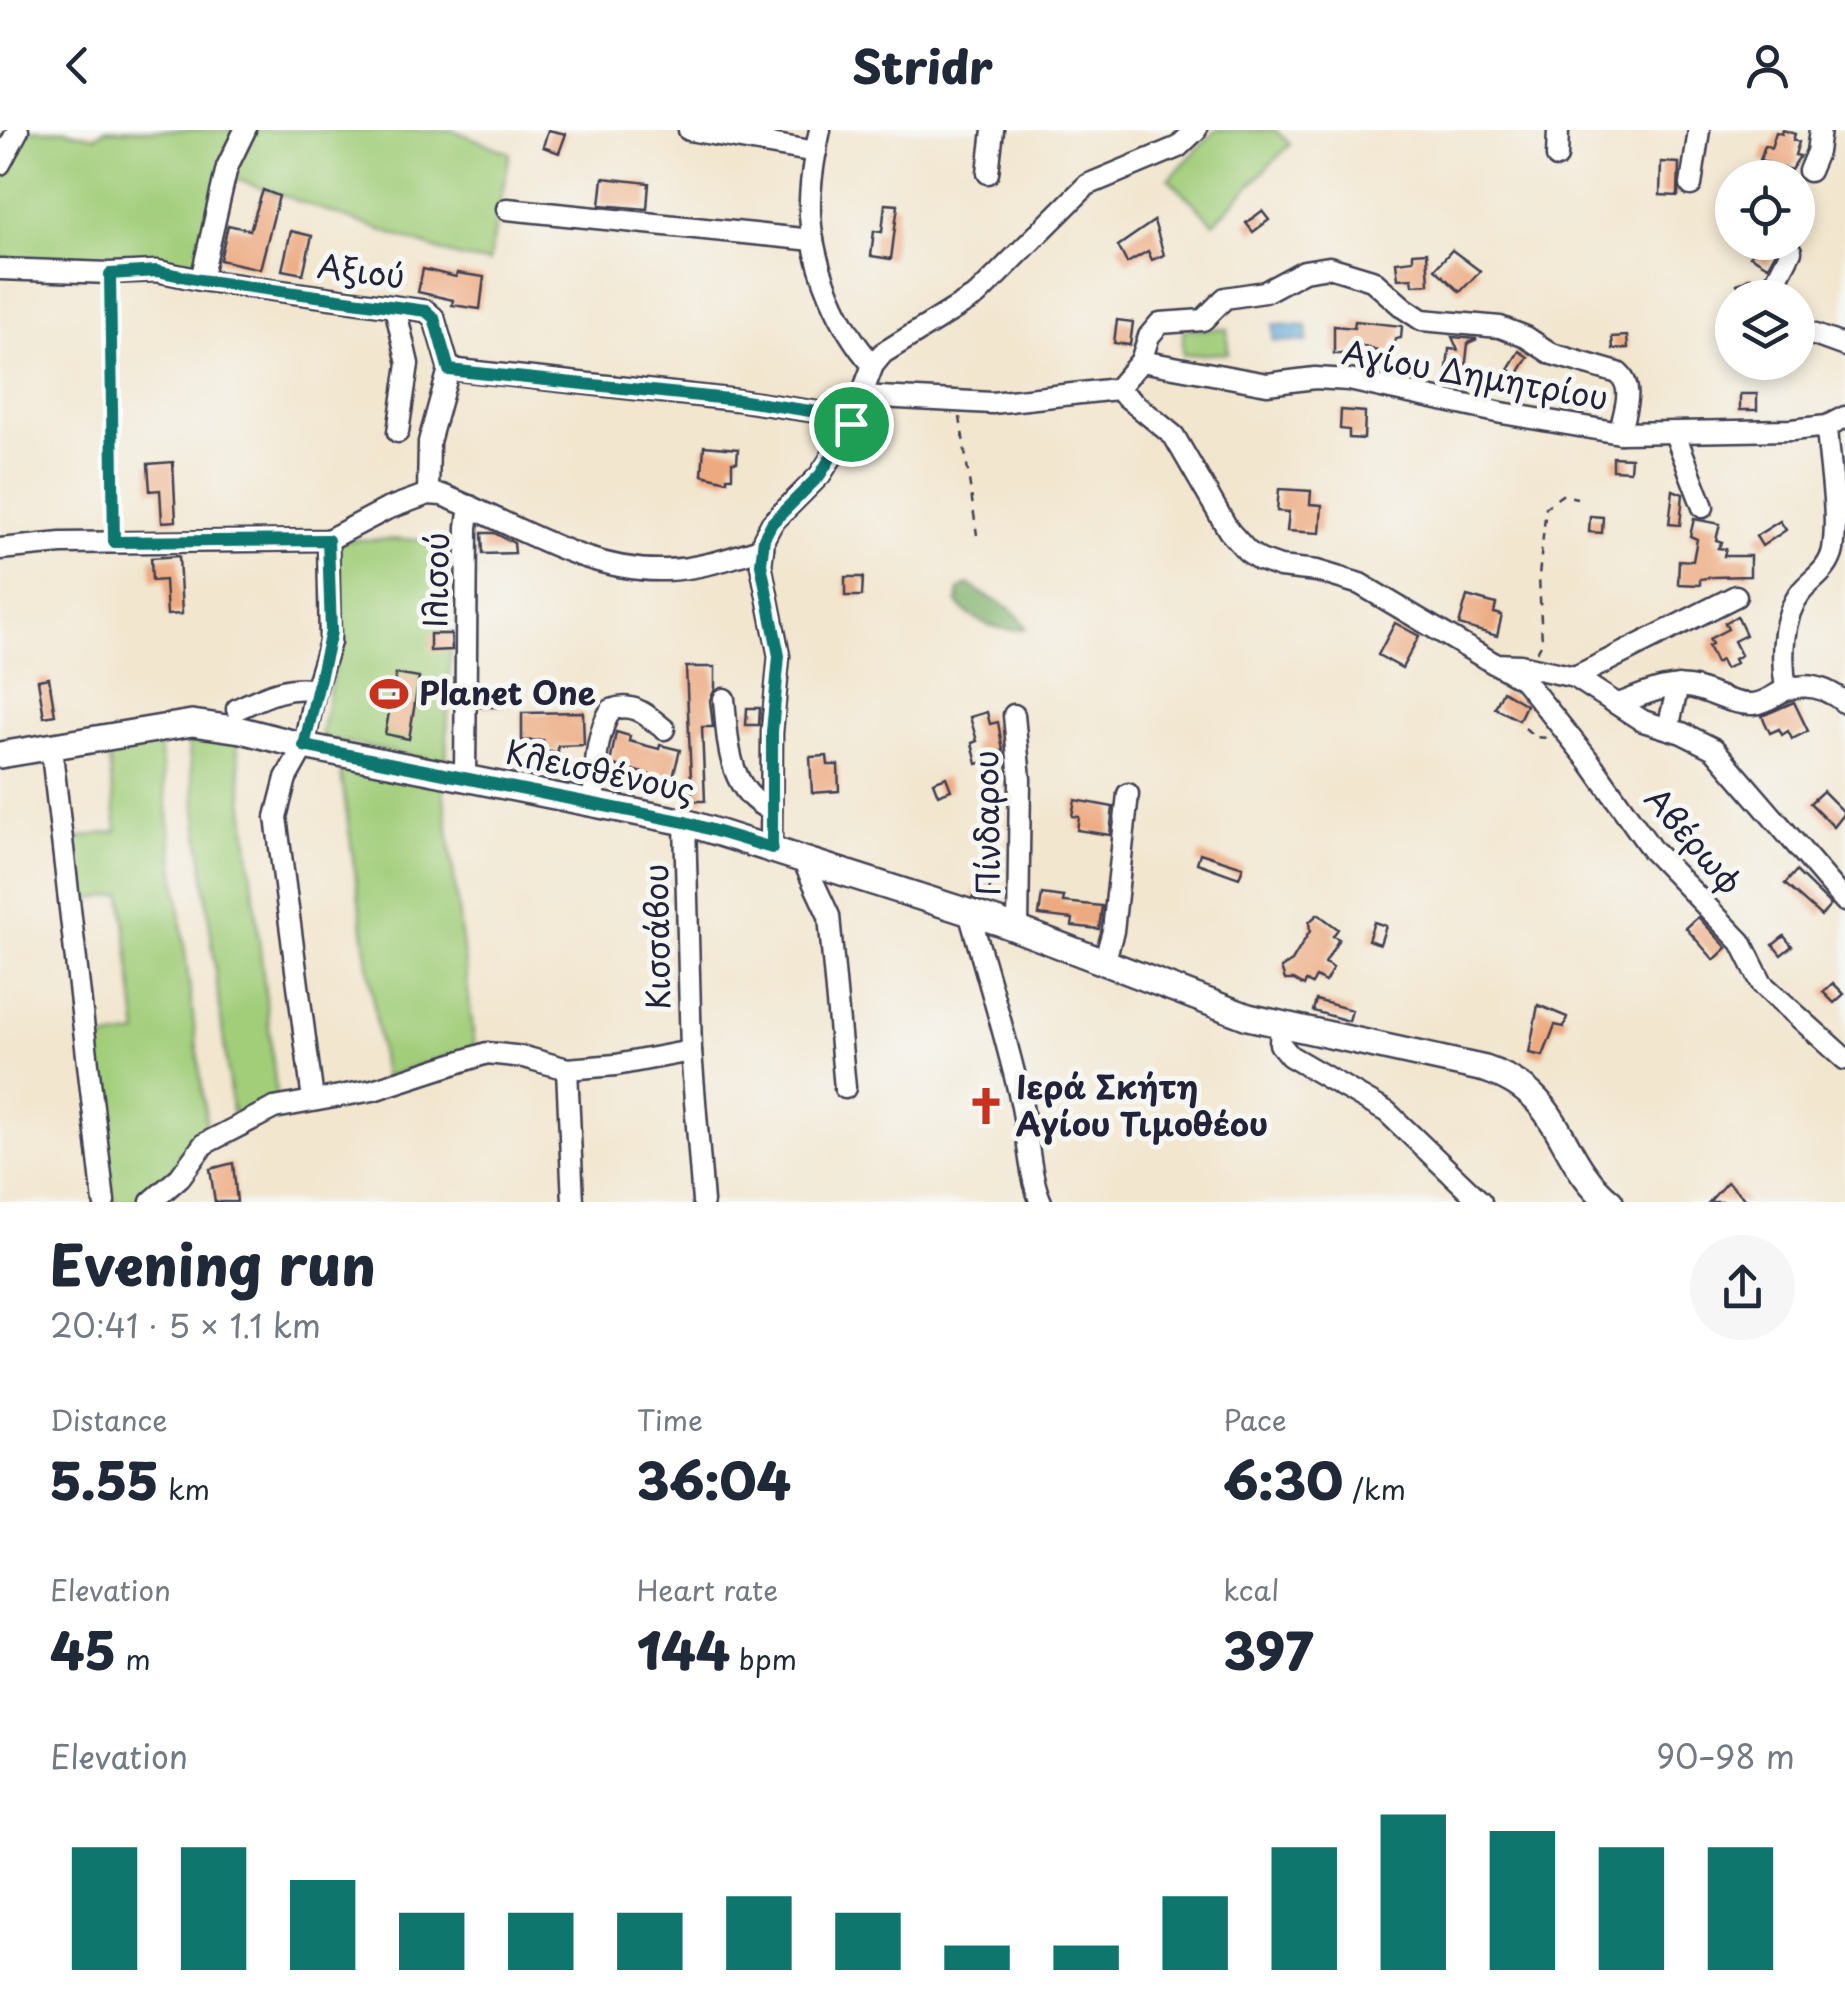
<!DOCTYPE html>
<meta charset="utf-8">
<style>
body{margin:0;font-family:"Playpen Sans",sans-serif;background:#f6f6f7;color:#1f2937;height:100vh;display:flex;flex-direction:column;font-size:38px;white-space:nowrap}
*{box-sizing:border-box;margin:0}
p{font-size:32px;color:#747a83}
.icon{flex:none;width:55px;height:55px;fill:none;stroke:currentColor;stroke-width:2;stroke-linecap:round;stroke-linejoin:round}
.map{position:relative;height:1072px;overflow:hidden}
.details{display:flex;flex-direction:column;background:#fff;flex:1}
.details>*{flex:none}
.buttons{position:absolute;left:1715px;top:30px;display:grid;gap:20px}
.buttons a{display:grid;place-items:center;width:100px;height:100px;border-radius:50%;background:#fff;box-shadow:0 5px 15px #0003;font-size:50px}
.pin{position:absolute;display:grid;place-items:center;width:85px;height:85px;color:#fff;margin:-42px;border:5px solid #fff;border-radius:50%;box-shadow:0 2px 10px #0007}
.round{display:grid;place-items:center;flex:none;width:105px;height:105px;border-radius:52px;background:#f6f6f7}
.headline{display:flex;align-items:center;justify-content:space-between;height:170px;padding:0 50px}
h1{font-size:55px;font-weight:800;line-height:75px}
.stats{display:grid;grid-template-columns:repeat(3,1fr);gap:15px;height:170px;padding:10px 50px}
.stats div{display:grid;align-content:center}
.stats b{font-size:50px;font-weight:800}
.stats small{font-size:28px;font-weight:400}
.stats p{font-size:28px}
.chart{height:280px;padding:20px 50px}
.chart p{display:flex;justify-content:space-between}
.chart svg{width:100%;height:180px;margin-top:10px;stroke:#0f766e;stroke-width:6}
header{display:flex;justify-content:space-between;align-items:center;height:130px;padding:0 50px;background:#fff;font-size:45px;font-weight:800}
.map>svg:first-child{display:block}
</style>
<header><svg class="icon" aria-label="back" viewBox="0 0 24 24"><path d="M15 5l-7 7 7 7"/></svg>Stridr<svg class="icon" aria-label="person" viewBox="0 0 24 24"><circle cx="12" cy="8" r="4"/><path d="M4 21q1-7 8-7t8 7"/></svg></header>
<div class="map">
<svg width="1845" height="1072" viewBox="0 0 1845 1072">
<rect width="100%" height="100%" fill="#f6f6f2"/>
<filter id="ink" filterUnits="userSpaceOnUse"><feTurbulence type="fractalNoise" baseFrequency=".01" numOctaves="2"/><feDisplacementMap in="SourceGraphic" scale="20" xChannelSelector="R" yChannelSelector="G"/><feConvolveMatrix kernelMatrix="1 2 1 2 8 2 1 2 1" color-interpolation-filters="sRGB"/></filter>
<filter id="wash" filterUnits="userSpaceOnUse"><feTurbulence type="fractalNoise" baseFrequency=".0048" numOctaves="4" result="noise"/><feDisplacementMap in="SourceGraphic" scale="40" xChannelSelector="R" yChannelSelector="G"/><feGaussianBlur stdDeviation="2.25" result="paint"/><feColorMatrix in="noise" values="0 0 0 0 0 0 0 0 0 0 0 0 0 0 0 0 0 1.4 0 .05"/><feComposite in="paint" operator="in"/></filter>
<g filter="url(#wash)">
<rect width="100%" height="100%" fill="#f2e6cf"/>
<g fill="#a2ce7a" stroke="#62785a" stroke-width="2.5">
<path d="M23,0H65L95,7L104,0H453L510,23L489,132L458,127L227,46L201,144L0,133V44Z"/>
<path d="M1216,0H1275L1290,14L1214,93L1169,49Z"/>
<path d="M1227,199L1228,223L1183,225V200Z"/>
<path d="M440,409L451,504L446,634L321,607L338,514L337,410Z"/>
<path d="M187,604L236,606L277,968L233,988Z"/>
<path d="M158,605L207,998C172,1031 169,1072 113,1072L94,911L138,904L122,764L78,771L71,709L117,701L107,612Z"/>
<path d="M339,629L442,650L475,917L384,947Z"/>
</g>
<path fill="#81b16a" stroke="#526a52" stroke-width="2.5" d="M969,454C991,474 1012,470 1026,498C1003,504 972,492 957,473L959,460Z"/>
<path fill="#58a3d0" stroke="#3d6286" stroke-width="2.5" d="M1274,194L1307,196V212L1273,211Z"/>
<g id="blocks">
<g fill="#edaa81">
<path d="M548,0L566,4L559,23L543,17Z"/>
<path d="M1783,0L1795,4L1793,10L1799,12L1795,25L1800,26L1791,40L1760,30L1765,15L1771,18L1776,2L1782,4Z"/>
<path d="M1661,32L1679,33L1678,66L1660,65Z"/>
<path d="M603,48L649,53L647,79L600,75Z"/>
<path d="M263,60L279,66L260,139L220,130L228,95L250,100Z"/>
<path d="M885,74L898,75L891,129L871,126L874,101L882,102Z"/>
<path d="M1262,81L1269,90L1253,102L1246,93Z"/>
<path d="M1154,91L1164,125L1152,130L1148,121L1127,133L1118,116Z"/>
<path d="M291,101L312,106L303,144L282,140Z"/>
<path d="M1757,112H1781L1768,136L1750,126Z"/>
<path d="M1452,120L1480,141L1460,162L1435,139Z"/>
<path d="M1427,122L1429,154L1413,155L1412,148L1398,149L1396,132L1413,130V123Z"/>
<path d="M423,139L456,147L457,143L484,147L480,179L452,175L453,170L418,162Z"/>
<path d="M1751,147L1757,157L1753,168H1744L1737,154Z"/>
<path d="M1117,190L1133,192L1130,215L1114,213Z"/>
<path d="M1355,191L1402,196L1401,208L1396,209L1391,226L1360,215V224H1334V196L1354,198Z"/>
<path d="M1627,206L1628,218L1613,219L1612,207Z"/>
<path d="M1452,207L1477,209L1468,213L1465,241L1447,239L1449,219L1458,220Z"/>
<path d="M1519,221L1528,227L1517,245L1508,239Z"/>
<rect x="1740" y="264" width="17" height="16"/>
<path d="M1341,280L1365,282L1364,309L1349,308V300L1340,299Z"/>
<path d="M704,316L738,319L737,332H732V347H727V351L702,345Z"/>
<path d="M1613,327L1631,328L1630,341L1613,340Z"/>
<path d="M173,332L176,391L162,392L160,360L150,361L148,334Z"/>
<path d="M1279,359L1311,361L1310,374L1322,375L1320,403L1287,401L1289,382L1277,381Z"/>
<path d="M1673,360L1683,364L1680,395L1669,394Z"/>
<path d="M1590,386L1603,387L1602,403L1589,402Z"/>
<path d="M1694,389L1720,394L1716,410L1722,412L1718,418L1726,419L1724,426H1750V446L1713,447L1700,449V455L1678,454L1679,430L1693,431L1697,409L1690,406Z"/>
<path d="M1780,391L1786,400L1762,416L1756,406Z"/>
<path d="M482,403H494L514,413L515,423L483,424Z"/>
<path d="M179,426L182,484L167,485L165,450L152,451L151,428Z"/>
<path d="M845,447H863L862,466H845Z"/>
<path d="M1467,466L1496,474L1494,483L1502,485L1497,506L1459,495Z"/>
<path d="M1737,486L1746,505L1734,511L1741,525L1734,529L1736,533L1725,539L1721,530L1716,533L1708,516L1712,514L1709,509L1728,499L1725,493Z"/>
<path d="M1395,493L1419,506L1402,538L1378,525Z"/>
<path d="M430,504H451L452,520L430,521Z"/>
<path d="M686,537H715V559L710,570L713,597H702L705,671H692Z"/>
<path d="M396,544L419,548L409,609L385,604Z"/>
<path d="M49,548L55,585L44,587L38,550Z"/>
<path d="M479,558L503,562V577H479Z"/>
<path d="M1503,561L1526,575L1519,590L1495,578Z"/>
<path d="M1794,572L1808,601L1792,609L1788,601L1782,605L1779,599L1770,603L1762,586Z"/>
<path d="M747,578H760L759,595H746Z"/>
<path d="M583,582L584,615L558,616V622H543V610L522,611V583Z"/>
<path d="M987,582L990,594L998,592L1004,627L977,634L972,613L977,611L970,587Z"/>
<path d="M616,602L630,606L629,611L659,619L660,615L680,620L672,651L610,634Z"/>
<path d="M827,626L828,635H838L839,661L812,663L810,627Z"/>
<path d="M946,647L951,660L938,665L933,652Z"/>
<path d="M1823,661L1845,683L1834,697L1810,673Z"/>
<path d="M1075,670L1113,677L1110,705L1077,700L1079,687L1072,686Z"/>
<path d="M1200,723L1243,737L1239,748L1197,733Z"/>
<path d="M1796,741L1831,775L1821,786L1785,754Z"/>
<path d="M979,750L991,755L985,771L973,767Z"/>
<path d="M1042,764L1064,767L1063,772L1102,776L1099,799L1072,796L1073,789L1039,785Z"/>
<path d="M1318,784L1338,799L1333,806L1339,809L1325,833L1333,838L1325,852L1316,847L1312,854L1306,851L1304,856L1294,850H1285L1281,838L1292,831L1310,801L1309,792Z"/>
<path d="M1698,787L1727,818L1714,830L1686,798Z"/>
<path d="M1374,792L1386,796L1380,814L1368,810Z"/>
<path d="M1784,806L1792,816L1781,825L1773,815Z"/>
<path d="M1833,853L1844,864L1834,873L1823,862Z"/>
<path d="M1316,870L1352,880L1349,891L1313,881Z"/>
<path d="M1538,875L1567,887L1564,897L1555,895L1543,926L1529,923Z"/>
<path d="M233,1033L237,1072H215L210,1039Z"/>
<path d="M1727,1052L1748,1072H1709Z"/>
</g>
</g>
</g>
<g filter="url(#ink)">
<use href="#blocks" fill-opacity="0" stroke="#413f51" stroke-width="2.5"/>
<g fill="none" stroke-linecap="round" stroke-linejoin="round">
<g stroke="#413f51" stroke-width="25">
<g id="minor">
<path d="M689,0L816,22"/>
<path d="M820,0C814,27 809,58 810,85C813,136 839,198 873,235"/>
<path d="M1557,27L1558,0"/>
<path d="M0,34L18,0"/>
<path d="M1809,41L1817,22L1820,0"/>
<path d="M988,43L993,0"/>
<path d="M1691,55L1699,0"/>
<path d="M507,79L813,110"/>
<path d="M0,139L110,143L157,141L201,150L426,181L434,188L449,239"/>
<path d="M201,150L227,37L245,0"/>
<path d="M1767,168L1791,121"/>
<path d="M395,177L408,234L398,302"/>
<path d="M1798,199L1845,216"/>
<path d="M1141,231L1149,206L1160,193L1203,190L1225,168L1265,162L1304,141L1329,137L1372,150L1404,178L1422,190L1500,197L1526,207L1552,224L1618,243C1636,258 1623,282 1620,303"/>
<path d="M449,239L737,270L817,282L851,293"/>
<path d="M1117,259L1174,306L1229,401L1247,421L1260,430L1280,437L1317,441L1360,454L1495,534L1520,535L1575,547L1643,591L1682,603L1714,619L1845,771"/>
<path d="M861,266L992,273L1117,259L1141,231L1267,254L1315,248L1349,250L1502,283L1620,303L1792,300L1827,296L1845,287"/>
<path d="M1675,304L1703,377"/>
<path d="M428,364L429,312L449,239"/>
<path d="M0,419L61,413L328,410L387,379L428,364L442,365C515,393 585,443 666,440C699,439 731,428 763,418"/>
<path d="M1500,536L1523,549L1590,632L1652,720L1741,812L1762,854L1845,929"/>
<path d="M1575,547L1736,466"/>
<path d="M1786,559C1781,529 1781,488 1801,462C1813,448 1829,440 1833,420C1839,381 1829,335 1827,296"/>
<path d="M724,569C728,610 727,661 771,680"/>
<path d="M1619,574C1645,564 1672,550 1701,560C1717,565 1735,575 1753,574C1764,573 1772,567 1781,562C1805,551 1826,557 1845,573"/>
<path d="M237,579C261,568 287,554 315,560"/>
<path d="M1014,585L1020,649L1018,801"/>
<path d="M1668,598L1678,556"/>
<path d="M51,615L104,1072"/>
<path d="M465,646L467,397L470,376"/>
<path d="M593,673C596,642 594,607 611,580C633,571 648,586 664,599"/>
<path d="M685,692L691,921L703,1072"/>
<path d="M771,718L772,602L779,526L761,435L764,408L772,393L820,345L833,325L851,293L873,235L883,223L977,165L1087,55L1178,17L1196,0"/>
<path d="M802,728L829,786L845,958"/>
<path d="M969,782C987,845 1007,909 1021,972C1028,1002 1029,1047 1041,1072"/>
<path d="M1104,833L1113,801L1128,664"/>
<path d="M1281,895L1280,914L1290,926L1387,982L1481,1072"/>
<path d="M567,939L573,1072"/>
<path d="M313,970L276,687L286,648L304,616L315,560L330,512L328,410"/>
<path d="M151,1072L180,1047L204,1014L274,978L373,960L487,923L524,927L567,939L616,935L691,921"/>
</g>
</g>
<g stroke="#413f51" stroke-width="30">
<path id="major" d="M0,625L192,593L241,600L304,616L685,692L999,792L1248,887L1485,939C1566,965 1555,1028 1610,1072"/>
</g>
<g stroke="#413f51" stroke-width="2.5" stroke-dasharray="8 8" stroke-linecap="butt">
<path d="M111,160L113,397"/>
<path d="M960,287L977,405"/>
<path d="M1537,522L1542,513L1539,446L1546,377L1562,365L1577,368"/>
<path d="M1525,598L1535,607L1550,608"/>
</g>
<use href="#minor" stroke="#fff" stroke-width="20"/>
<use href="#major" stroke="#fff" stroke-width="25"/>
</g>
</g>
<g fill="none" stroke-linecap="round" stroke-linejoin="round" filter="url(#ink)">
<g stroke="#fff" stroke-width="20">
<path id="route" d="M157,141L200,150L426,181L434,188L449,240L738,270L817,282L851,294L820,345L772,393L764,408L761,434L779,526L772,602V718L685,692L304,616L331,502L328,410L114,412L110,144Z"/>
</g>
<use href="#route" stroke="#0f766e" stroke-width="12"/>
</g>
<defs>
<g id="stadium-bare" transform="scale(3)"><path d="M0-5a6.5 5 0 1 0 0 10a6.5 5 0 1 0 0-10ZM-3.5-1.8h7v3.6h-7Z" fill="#c8321e" stroke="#f6f6f2" stroke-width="2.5" paint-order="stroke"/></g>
<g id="church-bare" transform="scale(3)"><path d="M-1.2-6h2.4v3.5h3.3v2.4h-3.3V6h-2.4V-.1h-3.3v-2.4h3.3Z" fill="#c8321e" stroke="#f6f6f2" stroke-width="2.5" paint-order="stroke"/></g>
</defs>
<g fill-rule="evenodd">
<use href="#stadium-bare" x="389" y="564"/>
<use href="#church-bare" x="986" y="976"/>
</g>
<g text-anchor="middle" stroke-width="10" stroke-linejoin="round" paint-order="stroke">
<g font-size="32" fill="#22223b" stroke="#f6f6f2">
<text transform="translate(361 142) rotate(7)" y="11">Αξιού</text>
<text transform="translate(1475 246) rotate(10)" y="11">Αγίου Δημητρίου</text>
<text transform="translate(437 450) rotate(-89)" y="11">Ιλισού</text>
<text transform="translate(600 642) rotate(12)" y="11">Κλεισθένους</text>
<text transform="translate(988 693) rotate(-91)" y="11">Πίνδαρου</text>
<text transform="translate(1693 711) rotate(49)" y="11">Αβέρωφ</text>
<text transform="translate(658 807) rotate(-91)" y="11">Κισσάβου</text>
</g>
<g font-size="32" font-weight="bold" fill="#22223b" stroke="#f6f6f2" text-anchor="start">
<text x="419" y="575">Planet One</text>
<text x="1016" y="969">Ιερά Σκήτη<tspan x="1016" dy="37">Αγίου Τιμοθέου</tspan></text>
</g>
</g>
</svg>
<div class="buttons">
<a><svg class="icon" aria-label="locate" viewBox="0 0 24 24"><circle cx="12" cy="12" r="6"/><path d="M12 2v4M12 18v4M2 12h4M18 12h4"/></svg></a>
<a><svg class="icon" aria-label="layers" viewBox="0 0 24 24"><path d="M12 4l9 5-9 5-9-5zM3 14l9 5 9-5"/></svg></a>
</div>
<div class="pin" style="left:851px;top:294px;background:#1e9e55"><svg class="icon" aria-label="arrive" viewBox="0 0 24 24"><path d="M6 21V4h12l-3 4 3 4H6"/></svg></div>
</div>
<section class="details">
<div class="headline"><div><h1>Evening run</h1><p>20:41 · 5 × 1.1 km</p></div><a class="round"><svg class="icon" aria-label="share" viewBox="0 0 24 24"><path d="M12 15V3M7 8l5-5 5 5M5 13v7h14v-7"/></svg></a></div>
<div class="stats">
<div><p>Distance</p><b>5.55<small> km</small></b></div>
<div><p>Time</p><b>36:04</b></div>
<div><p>Pace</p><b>6:30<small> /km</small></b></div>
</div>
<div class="stats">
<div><p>Elevation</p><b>45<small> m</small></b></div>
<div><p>Heart rate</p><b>144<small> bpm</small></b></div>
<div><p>kcal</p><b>397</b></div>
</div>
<div class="chart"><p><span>Elevation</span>90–98 m</p>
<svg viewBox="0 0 160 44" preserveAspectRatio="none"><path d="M5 44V14M15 44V14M25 44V22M35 44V30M45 44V30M55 44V30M65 44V26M75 44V30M85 44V38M95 44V38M105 44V26M115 44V14M125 44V6M135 44V10M145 44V14M155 44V14"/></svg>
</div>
</section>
